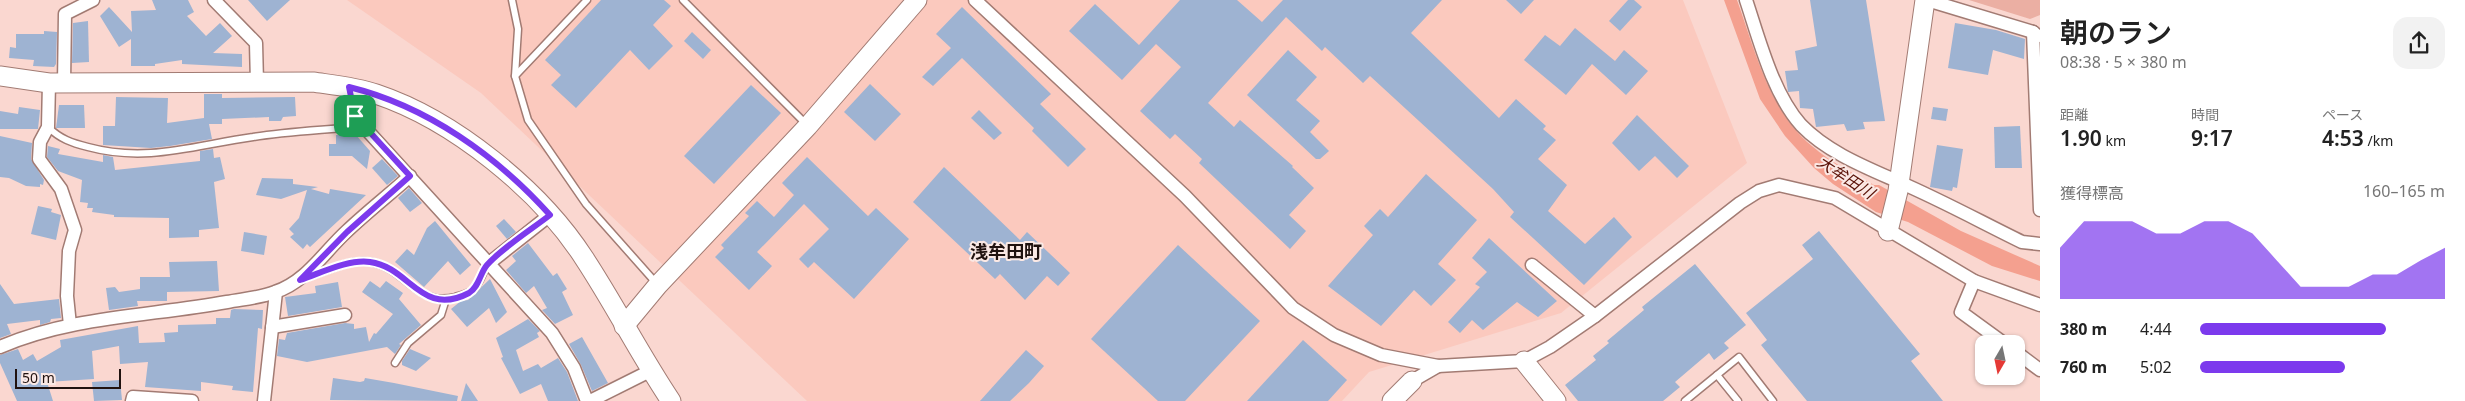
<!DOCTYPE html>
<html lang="ja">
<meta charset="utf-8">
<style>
body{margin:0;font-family:"Noto Sans","Noto Sans JP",sans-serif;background:#f2f2f2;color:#222;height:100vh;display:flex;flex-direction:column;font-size:19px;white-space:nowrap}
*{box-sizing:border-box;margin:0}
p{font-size:16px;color:#767676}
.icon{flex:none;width:28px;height:28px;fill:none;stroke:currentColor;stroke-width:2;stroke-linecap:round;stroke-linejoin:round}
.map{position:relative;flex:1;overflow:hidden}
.details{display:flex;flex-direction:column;background:#fff;width:425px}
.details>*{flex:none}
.needle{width:32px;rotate:189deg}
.controls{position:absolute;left:1975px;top:335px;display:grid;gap:10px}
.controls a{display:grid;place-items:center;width:50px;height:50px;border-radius:10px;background:#fff;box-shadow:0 1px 4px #0004;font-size:25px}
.scale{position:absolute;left:15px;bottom:12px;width:106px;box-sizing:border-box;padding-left:5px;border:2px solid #20120f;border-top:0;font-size:14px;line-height:18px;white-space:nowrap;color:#20120f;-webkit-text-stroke:4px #fbe9e5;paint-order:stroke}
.pin{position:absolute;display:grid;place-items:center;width:42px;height:42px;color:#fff;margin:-21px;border-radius:10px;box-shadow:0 2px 8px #0006}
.round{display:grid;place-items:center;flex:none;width:52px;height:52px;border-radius:15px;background:#f2f2f2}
.summary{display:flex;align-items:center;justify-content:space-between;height:85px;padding:0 20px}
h1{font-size:28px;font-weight:600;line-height:38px}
.stats{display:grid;grid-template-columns:repeat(3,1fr);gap:8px;height:85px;padding:5px 20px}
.stats div{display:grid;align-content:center}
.stats b{font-size:21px;font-weight:600}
.stats small{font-size:14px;font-weight:400}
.stats p{font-size:14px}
.chart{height:140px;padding:10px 20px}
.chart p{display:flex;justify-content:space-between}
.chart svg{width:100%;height:90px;margin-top:5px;fill:#7c3aed;opacity:.7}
ul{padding:0 20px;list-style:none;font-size:16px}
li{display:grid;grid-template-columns:80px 60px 1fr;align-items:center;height:38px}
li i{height:12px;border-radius:6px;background:#7c3aed}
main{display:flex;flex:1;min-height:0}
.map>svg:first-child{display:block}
</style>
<main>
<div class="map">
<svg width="2040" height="401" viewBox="0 0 2040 401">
<rect width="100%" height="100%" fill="#fad7d0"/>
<path fill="#fbc9be" d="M347,0H1683L1747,163L1561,313L1369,372L1342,401H807L481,93Z"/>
<path fill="#ebafa3" d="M1969,0H2040V15L2030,19Z"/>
<path fill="#f4a08f" d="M1724,0H1737C1755,50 1769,111 1812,146C1830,162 1853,173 1874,185H1879L1961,231L2040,266V281L1992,266L1908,222L1876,212L1833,184L1814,168L1785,136L1760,99Z"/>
<g fill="#9eb3d2">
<path d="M152,0H188L194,12L187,16L206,36L220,23L232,36L213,53L242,54V67L182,64V60L155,64V66H131V39L119,47L100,16L109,7L132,32L131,11L156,10Z"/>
<path d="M248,0H290L267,21Z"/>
<path d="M601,0H664L671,6L653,25L673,46L649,70L630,50L576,108L551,85L561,75L545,60Z"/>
<path d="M1180,0H1237L1262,22L1283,0H1442L1411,33L1499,118L1516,99L1546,126L1543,129L1556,140L1538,159L1567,185L1548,211L1585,244L1614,217L1632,237L1584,285L1510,217L1514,212L1493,189L1370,76L1363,83L1325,47L1322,51L1286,17L1208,103L1234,127L1240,120L1293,166L1292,167L1314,188L1289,215L1306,231L1290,249L1199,163L1202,159L1175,134L1170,139L1140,111L1181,67L1156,44L1122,80L1069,31L1095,4L1139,45Z"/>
<path d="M1506,0H1534L1521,14Z"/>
<path d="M1628,0H1634L1642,7L1620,31L1609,21Z"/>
<path d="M1810,0H1866L1885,121L1863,122L1865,129L1847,131L1844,124L1816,127L1813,109L1800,108L1799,91L1788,92L1785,71L1798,70L1795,51L1817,46Z"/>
<path d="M962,7L1051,94L1040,104L1086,149L1068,167L1032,131L1034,128L962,58L933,86L922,77L951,48L936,34Z"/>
<path d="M88,21L89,62L72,63L73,23Z"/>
<path d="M1955,23L1996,30L2025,39L2024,59L1993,50L1988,75L1948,68Z"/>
<path d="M1575,28L1615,61L1624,50L1648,71L1626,95L1592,64L1566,95L1524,60L1545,35L1560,46Z"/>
<path d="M44,31L57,32L56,64L54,67L33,66L34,60L9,58L10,47L16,48V34H44Z"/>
<path d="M692,32L711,50L703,59L684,41Z"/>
<path d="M1288,50L1317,77L1296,100L1320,121L1310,132L1329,151L1320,159H1316L1247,95Z"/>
<path d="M870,84L901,114L875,141L844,112Z"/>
<path d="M751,85L781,113L714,184L684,156Z"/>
<path d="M204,94H222V98L295,97L296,116L283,117L281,121H269V117L222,119V124H209L212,139L170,146L151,148L103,145V126H115L116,97L168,98L167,123L204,118Z"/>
<path d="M59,105H84L85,128H56Z"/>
<path d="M19,107L40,110L38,129H0V111L18,114Z"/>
<path d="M1933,107L1948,109L1946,121L1931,119Z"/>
<path d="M979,110L1002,133L994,140L971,118Z"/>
<path d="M1637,115L1689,166L1677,178L1655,156L1639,171L1612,143Z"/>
<path d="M2020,126L2022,168H1995L1994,127Z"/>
<path d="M336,135H356L370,151L367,169L352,156H329V144H336Z"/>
<path d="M0,136L32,143L31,159L44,180L43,185L40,184V187L26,186L9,178L0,177Z"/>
<path d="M1937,145L1963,149L1957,188L1953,187L1952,191L1930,187Z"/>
<path d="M48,146L60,149L58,154L103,162V155L113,157L115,170L200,161V151L213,149L214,158L220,157L225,179L214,182L219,228L199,230V237L169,238V218L114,217V215L92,212L93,208H87L88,203L80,202L82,180L58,171L47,157Z"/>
<path d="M807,157L868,216L876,208L909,239L854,299L814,262L808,268L799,259L829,229L804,204L757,252L772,266L749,290L715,257L724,248L721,245L749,216L745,213L757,201L774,217L794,195L782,183Z"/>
<path d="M382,159L398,176L387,185L372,168Z"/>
<path d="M944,167L1020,240L1027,232L1070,273L1058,286L1047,276L1025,300L1000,274L995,279L913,202Z"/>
<path d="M1426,174L1477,220L1438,264L1456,280L1431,306L1414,290L1381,326L1328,286L1373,235L1364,226L1380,209L1388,217Z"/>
<path d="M262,178L293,179V184L318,187L311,189L329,194L330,189L366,195L310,247L307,244L303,249L290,237L294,234L289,229L299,218L307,190L281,199L256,195Z"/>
<path d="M409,188L422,203L410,212L398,198Z"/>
<path d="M38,206L52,209L51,212L61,215L56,240L31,234Z"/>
<path d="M504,219L516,232L507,239L496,226Z"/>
<path d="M435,221L471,265L460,275L448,261L424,287L395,262L407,249L414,255L427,228Z"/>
<path d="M1819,231L1920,354L1911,361L1943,401H1807L1761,345L1767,340L1746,313L1813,259L1802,245Z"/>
<path d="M244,232L267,236L264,255L241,251Z"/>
<path d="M1489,238L1557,301L1538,317L1517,302L1483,330L1472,320L1460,333L1448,322L1480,287L1475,284L1487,272L1472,258Z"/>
<path d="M528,243L553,276L557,273L567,289L562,292L573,315L555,324L542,310L547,308L534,286L526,293L506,270L516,261L512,256Z"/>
<path d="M1178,245L1260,321L1185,401H1158L1091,339Z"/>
<path d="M217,261L219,291L167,292V301H137L138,306L109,310L106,288L115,287L119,292L140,289V277H170L169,262Z"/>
<path d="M1695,264L1746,325L1724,343L1729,348L1714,360L1709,353L1675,382L1680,387L1663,401H1578L1565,385L1596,360L1593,356L1609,343L1607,341L1644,310L1642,307Z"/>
<path d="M490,279L507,312L496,323L489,308L467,327L451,309L461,301L468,300Z"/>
<path d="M370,281L380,288L386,281L403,293L399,299L421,325L399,344L401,345L395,354L387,347L307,362L277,356L279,339L285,340L287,333L345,323L354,324V329L366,327L369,342L374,333L376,334L393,314L362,292Z"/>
<path d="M338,282L342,307L288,316L285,297L316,293L315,286Z"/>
<path d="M0,284L14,304L59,299L61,318L51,319L50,322L40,325V320L7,324L11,334L0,338Z"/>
<path d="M234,309L263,310L262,329L258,328L253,392L232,390L233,386L201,382V391L145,387L148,362L120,364L119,346L92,351L94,379L47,382L53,401H17L0,363V355L18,349L23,360L33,354L37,361L61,347L60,340L138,326L139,343L165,342L164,333L178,332V325L216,324V318H230L231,310Z"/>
<path d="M528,319L540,331L537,333L539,337L516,350L523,371L538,364L541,368L558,358L567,372L578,401H548L541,384L520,394L501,358L503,357L496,338Z"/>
<path d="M582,337L608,383L592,391L581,365L569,344Z"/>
<path d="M1303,340L1347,380L1328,401H1247Z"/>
<path d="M410,349L431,358L416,371L402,365V361Z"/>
<path d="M1026,350L1044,366L1029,383L1010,401H980Z"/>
<path d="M333,378L360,382L364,381L365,378L394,383L458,396L457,401L330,400Z"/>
<path d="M120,380L122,400L94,401L92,382Z"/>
<path d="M466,383L478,401H461Z"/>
</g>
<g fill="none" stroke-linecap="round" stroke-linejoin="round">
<g stroke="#a27b73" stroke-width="9">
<g id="lane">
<path d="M512,0L518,29L515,76L528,120L586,204L657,284"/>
<path d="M683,0L807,125"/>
<path d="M515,76L587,0"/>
<path d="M48,127C60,139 72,143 88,147C147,163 195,145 253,137C289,131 327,130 363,126"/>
<path d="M305,278C325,272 350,258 371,262C407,269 416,307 455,297C461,295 468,294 473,290C480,284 483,271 488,264"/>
<path d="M395,363L408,343L441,315L446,299"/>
<path d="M1717,375L1738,401"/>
<path d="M1685,401L1739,357L1773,401"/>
</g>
</g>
<g stroke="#a27b73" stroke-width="15">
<g id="street">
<path d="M214,0L256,43L257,83"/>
<path d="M975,0L1185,196L1293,308L1334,335L1381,355L1438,366L1524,361L1550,347L1595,316L1740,203L1759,191L1779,185L1835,198L1974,281L2040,305"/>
<path d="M1746,0C1759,39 1773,94 1801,125C1827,152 1865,167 1899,182C1941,200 1981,222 2022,242L2040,244"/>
<path d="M1927,0L2033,32L2038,36"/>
<path d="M2033,32L2040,210"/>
<path d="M49,83L48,127L40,142L39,159L61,189L75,230L69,251L67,296L70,325"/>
<path d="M64,83L65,14L93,0"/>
<path d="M349,87L355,117L552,333L574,368L587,401"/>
<path d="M488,264L550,215"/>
<path d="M1532,265L1595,316"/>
<path d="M1974,281L1961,312L2005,344"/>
<path d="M272,327L345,315"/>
<path d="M0,347C72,316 151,316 227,302C242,299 260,298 275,292C306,282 324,252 347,231C367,212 389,195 410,176"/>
<path d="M2016,352L2040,370"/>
<path d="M1412,381L1438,366"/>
<path d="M132,401L133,397L192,401"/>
<path d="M264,401L276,292"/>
<path d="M590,401L650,371"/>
</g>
</g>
<g stroke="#a27b73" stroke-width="21">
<g id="secondary">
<path d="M0,76L49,83L313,82C334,85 356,87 376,94C454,120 540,190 584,258C615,305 640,355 671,401"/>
<path d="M1888,231L1898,191L1925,0"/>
<path d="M624,326L658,285L808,126L917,0"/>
<path d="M1524,361L1556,401"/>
<path d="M1392,401L1412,381"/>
</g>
</g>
<use href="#lane" stroke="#fff" stroke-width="6"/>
<use href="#street" stroke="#fff" stroke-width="12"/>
<use href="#secondary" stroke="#fff" stroke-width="19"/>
</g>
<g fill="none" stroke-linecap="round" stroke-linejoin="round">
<g stroke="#fff" stroke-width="10">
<path id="route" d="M349,87C427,106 497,156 550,215C532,229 502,248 487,265C480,273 479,287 469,293C421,318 410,267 370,262C348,259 321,273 300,280L347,232L410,176L355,116Z"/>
</g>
<use href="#route" stroke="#7c3aed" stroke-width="6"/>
</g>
<g text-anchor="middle" stroke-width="4" stroke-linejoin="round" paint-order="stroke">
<g font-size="16" font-style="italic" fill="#5a1106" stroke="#fbe9e5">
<text transform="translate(1846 177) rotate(33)" y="6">大牟田川</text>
</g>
<g font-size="18" font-weight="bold" fill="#20120f" stroke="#fbe9e5">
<text x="1006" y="258">浅牟田町</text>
</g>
</g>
</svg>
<div class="controls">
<a><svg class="needle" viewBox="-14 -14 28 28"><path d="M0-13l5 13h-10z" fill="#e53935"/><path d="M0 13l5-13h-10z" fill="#767676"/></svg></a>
</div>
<div class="scale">50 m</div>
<div class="pin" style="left:355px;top:116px;background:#1e9e55"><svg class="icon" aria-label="arrive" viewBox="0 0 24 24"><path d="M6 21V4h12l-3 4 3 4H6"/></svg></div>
</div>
<section class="details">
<div class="summary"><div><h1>朝のラン</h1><p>08:38 · 5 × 380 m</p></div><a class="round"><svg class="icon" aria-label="share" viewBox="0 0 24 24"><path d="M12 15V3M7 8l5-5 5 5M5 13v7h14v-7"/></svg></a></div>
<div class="stats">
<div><p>距離</p><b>1.90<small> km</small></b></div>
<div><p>時間</p><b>9:17</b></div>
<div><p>ペース</p><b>4:53<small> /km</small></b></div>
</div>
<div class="chart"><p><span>獲得標高</span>160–165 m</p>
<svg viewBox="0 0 160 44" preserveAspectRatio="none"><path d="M0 44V19L10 6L20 6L30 6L40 12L50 12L60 6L70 6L80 12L90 25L100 38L110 38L120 38L130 32L140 32L150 25L160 19V44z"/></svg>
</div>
<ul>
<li><b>380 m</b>4:44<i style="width:76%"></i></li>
<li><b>760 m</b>5:02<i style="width:59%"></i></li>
</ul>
</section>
</main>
